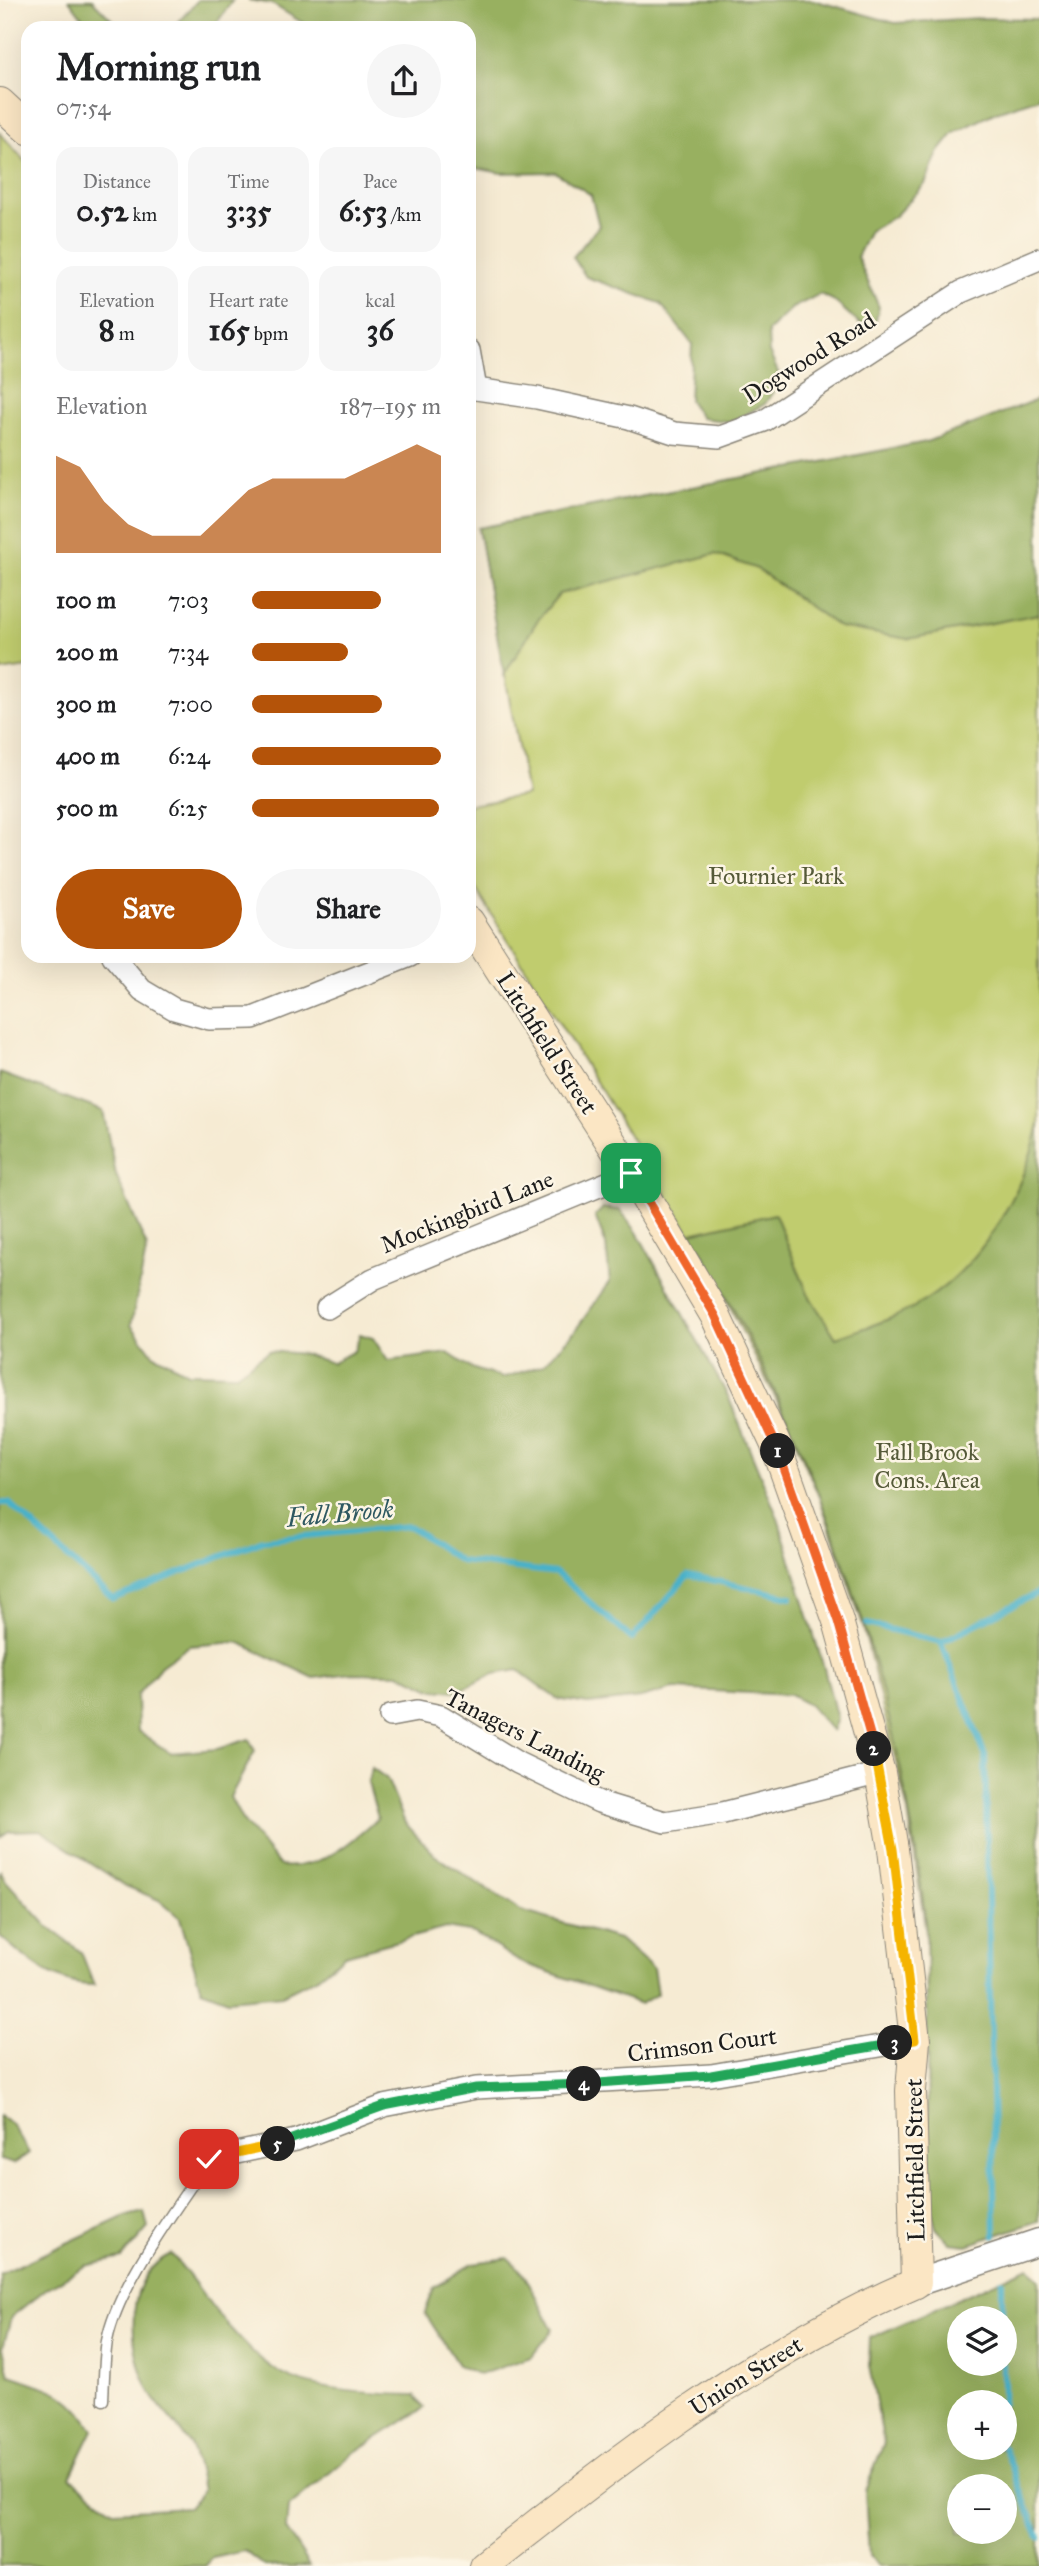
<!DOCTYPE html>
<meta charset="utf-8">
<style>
body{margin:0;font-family:"IM FELL Great Primer",serif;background:#f6f6f6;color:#202124;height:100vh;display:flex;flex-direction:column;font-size:26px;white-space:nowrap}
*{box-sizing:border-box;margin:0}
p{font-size:23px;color:#757577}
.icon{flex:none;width:38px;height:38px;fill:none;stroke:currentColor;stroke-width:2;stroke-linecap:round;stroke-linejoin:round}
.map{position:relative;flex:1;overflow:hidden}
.sheet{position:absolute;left:21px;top:21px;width:455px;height:942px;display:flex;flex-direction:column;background:#fff;border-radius:21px;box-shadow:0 7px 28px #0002}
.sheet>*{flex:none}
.fabs{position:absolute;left:947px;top:2306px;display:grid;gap:14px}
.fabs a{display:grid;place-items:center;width:70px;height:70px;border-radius:50%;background:#fff;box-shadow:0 7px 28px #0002;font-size:35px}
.pin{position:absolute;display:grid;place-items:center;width:60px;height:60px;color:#fff;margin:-30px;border-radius:14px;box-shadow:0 4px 10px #0006}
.km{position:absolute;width:35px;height:35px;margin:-18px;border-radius:50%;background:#222;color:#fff;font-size:19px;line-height:35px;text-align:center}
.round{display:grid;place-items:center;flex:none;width:74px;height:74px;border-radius:37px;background:#f6f6f6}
.headline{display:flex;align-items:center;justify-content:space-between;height:119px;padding:0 35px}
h1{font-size:38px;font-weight:800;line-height:52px}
.figures{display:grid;grid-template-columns:repeat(3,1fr);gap:10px;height:119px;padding:7px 35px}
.figures div{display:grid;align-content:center;border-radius:18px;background:#f6f6f6;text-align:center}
.figures b{font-size:30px;font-weight:800}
.figures small{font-size:19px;font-weight:400}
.figures p{font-size:19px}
.chart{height:196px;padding:14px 35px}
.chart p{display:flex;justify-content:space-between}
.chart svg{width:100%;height:126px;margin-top:7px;fill:#b45309;opacity:.7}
.cta{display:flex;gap:14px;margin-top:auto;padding:14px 35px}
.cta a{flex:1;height:80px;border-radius:42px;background:#b45309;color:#fff;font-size:28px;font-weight:800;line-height:80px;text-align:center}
.cta a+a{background:#f6f6f6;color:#202124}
ul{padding:0 35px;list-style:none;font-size:23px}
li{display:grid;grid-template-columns:112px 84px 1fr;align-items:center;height:52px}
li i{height:18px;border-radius:9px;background:#b45309}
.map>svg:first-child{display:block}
</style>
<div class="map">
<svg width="1039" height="2566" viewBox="0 0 1039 2566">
<rect width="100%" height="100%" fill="#fcf5e5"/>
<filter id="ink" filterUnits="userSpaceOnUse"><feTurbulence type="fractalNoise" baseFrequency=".0143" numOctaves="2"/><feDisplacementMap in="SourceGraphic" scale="14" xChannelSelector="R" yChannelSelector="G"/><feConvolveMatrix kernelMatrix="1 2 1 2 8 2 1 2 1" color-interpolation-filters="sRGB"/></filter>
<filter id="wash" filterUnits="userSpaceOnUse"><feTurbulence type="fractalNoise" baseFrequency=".00686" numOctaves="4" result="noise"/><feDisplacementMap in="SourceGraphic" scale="28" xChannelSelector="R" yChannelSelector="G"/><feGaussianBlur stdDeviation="1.57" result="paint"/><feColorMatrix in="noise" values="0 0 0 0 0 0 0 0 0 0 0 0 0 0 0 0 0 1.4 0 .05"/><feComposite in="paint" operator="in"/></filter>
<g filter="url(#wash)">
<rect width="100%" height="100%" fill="#f6ebd3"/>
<g fill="#c0cc6e" stroke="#6e7445" stroke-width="2">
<path d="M0,133L28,165V667L0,671Z"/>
<path d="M1039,421V1898L925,1926L908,1812L863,1626L820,1499L786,1419L705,1257L469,878V805L527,795L478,528Z"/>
</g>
<g fill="#98b061" stroke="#5a663e" stroke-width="2" fill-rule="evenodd">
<path d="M69,0H92L120,28H90Z"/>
<path d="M198,0H233L213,28H173Z"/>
<path d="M248,0H813L895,23L980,18L1039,19V98L996,112L954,133L938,153L925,184L895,216L870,231L857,257L879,307L875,324H860L833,300L820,294L792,308L768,331L769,352L781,379L765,404L731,422L701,418L689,400L692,344L660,303L586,277L573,257L599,226L591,195L555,172L501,173L469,167V28H311L272,4Z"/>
<path d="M1039,399V614L908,639L839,627L757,569L715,554L559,594L537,621L504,675L478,528L926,442Z"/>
<path d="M0,1073L103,1111L116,1175L147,1247L131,1325L153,1354L188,1373L236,1374L269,1351L304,1354L332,1363L354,1351L360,1334L373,1338L388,1361L448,1353L471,1368L503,1378L543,1365L574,1332L610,1282L606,1245L595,1216L603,1208L620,1210L637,1232L728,1396L778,1518L824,1668L837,1719L832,1731L809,1705L790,1695L673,1689L641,1698L588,1704L557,1699L518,1670L494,1674L458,1691L432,1689L400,1674L351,1673L314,1678L238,1642L189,1646L161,1666L137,1695L138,1731L170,1753L217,1749L249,1739L255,1751L230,1797L242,1820L280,1866C320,1870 350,1844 378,1818L368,1783L372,1768L387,1779L405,1823L437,1857L521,1911L619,1939L653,1968L657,1994L641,2004L520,1962L474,1933L446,1928L345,1955L318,1977L282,1995L228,2000L201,1990L180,1918L159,1900L126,1886L40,1830L9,1831L0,1837Z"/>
<path d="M1039,1123V2221L967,2245L950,2243L936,2228L929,2201C928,2137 927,2074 927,2010C926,1977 928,1942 924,1909C895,1673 813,1438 691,1233L775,1214L808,1294L836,1338C864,1328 895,1319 921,1303C982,1266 1024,1192 1039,1123Z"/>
<path d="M0,1870L6,1881L48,1927L81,1952L94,1985C57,1986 27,1960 0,1936Z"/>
<path d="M0,2116L11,2123L29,2153L14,2164L0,2160Z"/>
<path d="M144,2212L148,2228L122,2258L85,2266L46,2289L11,2317L3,2348L10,2375C50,2389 71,2391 93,2430L70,2477L113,2511L189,2507L203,2490C199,2475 196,2456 189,2443C177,2422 154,2405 145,2382C128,2342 125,2275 171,2254C193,2277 209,2306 231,2329C244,2344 262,2362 279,2372C310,2392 378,2394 415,2395L424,2408L352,2454L288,2508L286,2529L310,2566H265L245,2551L213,2558L205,2566H0V2274L123,2217Z"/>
<path d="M508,2258L523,2272L553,2330L531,2357L479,2375L458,2365L425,2313L434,2288L473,2263Z"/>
<path d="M1029,2267L1039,2279V2566H878L869,2556L865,2491L884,2443L869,2366L870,2338ZM959,2319H1004V2364H959ZM959,2403H1004V2448H959ZM959,2487H1004V2532H959Z"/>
</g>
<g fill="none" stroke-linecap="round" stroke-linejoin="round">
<g stroke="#4ab1c9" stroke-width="6">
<path d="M0,1503H9L113,1599L263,1540L409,1526L460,1561L556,1573L632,1639L688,1575L791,1597"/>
<path d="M867,1624L941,1642L1039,1592"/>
<path d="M941,1642L985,1755L995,2236"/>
<path d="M1002,2281V2319"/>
<path d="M1003,2364V2403"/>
<path d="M1004,2447L1039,2538"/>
</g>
</g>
</g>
<g filter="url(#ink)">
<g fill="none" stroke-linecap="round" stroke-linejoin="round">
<g stroke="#898478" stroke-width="13">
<path id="service" d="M103,2400C104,2381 104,2360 107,2341C118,2284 177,2208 209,2159"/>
</g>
<g stroke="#898478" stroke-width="24">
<g id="minor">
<path d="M469,350L476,389"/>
<path d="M469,388L537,398L629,418L674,433L720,437L764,421L961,292L1039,259"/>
<path d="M113,956L142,990L174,1009L209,1019L253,1018L410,956"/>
<path d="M327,1308L373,1279L631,1173"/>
<path d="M390,1716L417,1711L441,1716L518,1763L599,1802L665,1822L723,1813L880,1773"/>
<path d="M209,2159L296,2140L384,2106L476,2088L711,2075L915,2040"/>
</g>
</g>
<g stroke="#898478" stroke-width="29">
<path id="tertiary" d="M916,2283L1039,2242"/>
</g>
<g stroke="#898478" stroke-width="32">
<g id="secondary">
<path d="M0,103L28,129"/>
<path d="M469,922L631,1173L715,1315L775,1443L838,1621L880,1773L893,1849L915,2040L911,2091L916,2283C757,2351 619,2459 484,2566"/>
</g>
</g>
<use href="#service" stroke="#fff" stroke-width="10"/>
<use href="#minor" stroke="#fff" stroke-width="21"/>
<use href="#tertiary" stroke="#fff" stroke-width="26"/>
<use href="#secondary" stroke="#fbe6c4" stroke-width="30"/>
</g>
</g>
<g fill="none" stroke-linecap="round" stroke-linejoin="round" filter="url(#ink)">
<g stroke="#fff" stroke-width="14">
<path id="split-1" d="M631,1173L715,1315L778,1451"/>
</g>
<g stroke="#fff" stroke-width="14">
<path id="split-2" d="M778,1451L838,1621L874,1749"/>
</g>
<g stroke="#fff" stroke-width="14">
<path id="split-3" d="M874,1749L893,1849L915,2040L895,2043"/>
</g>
<g stroke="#fff" stroke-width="14">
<path id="split-4" d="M584,2084L711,2075L895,2043"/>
</g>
<g stroke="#fff" stroke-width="14">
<path id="split-5" d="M278,2144L384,2106L476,2088L584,2084"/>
</g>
<g stroke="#fff" stroke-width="14">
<path id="split-6" d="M209,2159L278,2144"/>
</g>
<use href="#split-1" stroke="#f0652b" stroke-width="9"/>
<use href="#split-2" stroke="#f0652b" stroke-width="9"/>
<use href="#split-3" stroke="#f5b400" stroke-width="9"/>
<use href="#split-4" stroke="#22a559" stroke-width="9"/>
<use href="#split-5" stroke="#22a559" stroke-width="9"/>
<use href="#split-6" stroke="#f5b400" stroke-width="9"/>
</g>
<g text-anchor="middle" stroke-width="5" stroke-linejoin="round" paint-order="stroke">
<g font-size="24" fill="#1c1c1c" stroke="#fcf5e5">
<text transform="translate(809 358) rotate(-32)" y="8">Dogwood Road</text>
<text transform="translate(547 1043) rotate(57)" y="8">Litchfield Street</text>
<text transform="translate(467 1212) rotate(-22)" y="8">Mockingbird Lane</text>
<text transform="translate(525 1735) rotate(27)" y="8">Tanagers Landing</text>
<text transform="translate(702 2045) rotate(-7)" y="8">Crimson Court</text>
<text transform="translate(915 2160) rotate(-91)" y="8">Litchfield Street</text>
<text transform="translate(746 2376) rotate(-32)" y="8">Union Street</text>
</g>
<g font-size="24" fill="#555a39" stroke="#fcf5e5">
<text x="776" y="884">Fournier Park</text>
<text x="927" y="1460">Fall Brook<tspan x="927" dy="28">Cons. Area</tspan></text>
</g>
<g font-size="26" font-style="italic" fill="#2e5861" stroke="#fcf5e5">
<text transform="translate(340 1513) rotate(-5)" y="9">Fall Brook</text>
</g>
</g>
</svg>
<div class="fabs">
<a><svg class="icon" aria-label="layers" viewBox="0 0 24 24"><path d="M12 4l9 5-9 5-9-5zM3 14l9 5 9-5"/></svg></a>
<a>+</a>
<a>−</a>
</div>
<div class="pin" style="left:631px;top:1173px;background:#1e9e55"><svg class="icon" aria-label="arrive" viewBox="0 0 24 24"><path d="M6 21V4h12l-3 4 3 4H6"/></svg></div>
<div class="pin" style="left:209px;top:2159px;background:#d93025"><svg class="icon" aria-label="check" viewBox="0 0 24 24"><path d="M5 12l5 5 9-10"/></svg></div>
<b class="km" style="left:778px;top:1451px">1</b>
<b class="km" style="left:874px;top:1749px">2</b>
<b class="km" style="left:895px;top:2043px">3</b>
<b class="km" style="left:584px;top:2084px">4</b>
<b class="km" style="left:278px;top:2144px">5</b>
<section class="sheet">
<div class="headline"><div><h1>Morning run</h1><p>07:54</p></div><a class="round"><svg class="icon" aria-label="share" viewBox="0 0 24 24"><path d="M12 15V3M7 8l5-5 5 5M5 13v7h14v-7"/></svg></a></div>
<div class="figures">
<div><p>Distance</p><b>0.52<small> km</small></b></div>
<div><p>Time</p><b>3:35</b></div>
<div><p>Pace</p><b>6:53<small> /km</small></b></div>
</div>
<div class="figures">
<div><p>Elevation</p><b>8<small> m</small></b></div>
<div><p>Heart rate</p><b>165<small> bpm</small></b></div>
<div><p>kcal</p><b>36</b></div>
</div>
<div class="chart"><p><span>Elevation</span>187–195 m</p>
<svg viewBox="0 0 160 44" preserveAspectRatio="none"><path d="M0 44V10L10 14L20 26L30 34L40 38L50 38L60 38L70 30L80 22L90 18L100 18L110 18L120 18L130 14L140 10L150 6L160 10V44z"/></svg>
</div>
<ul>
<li><b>100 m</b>7:03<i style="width:68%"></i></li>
<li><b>200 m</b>7:34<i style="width:51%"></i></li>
<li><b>300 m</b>7:00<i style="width:69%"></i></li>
<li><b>400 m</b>6:24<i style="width:100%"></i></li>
<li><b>500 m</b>6:25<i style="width:99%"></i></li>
</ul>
<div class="cta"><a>Save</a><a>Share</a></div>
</section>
</div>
